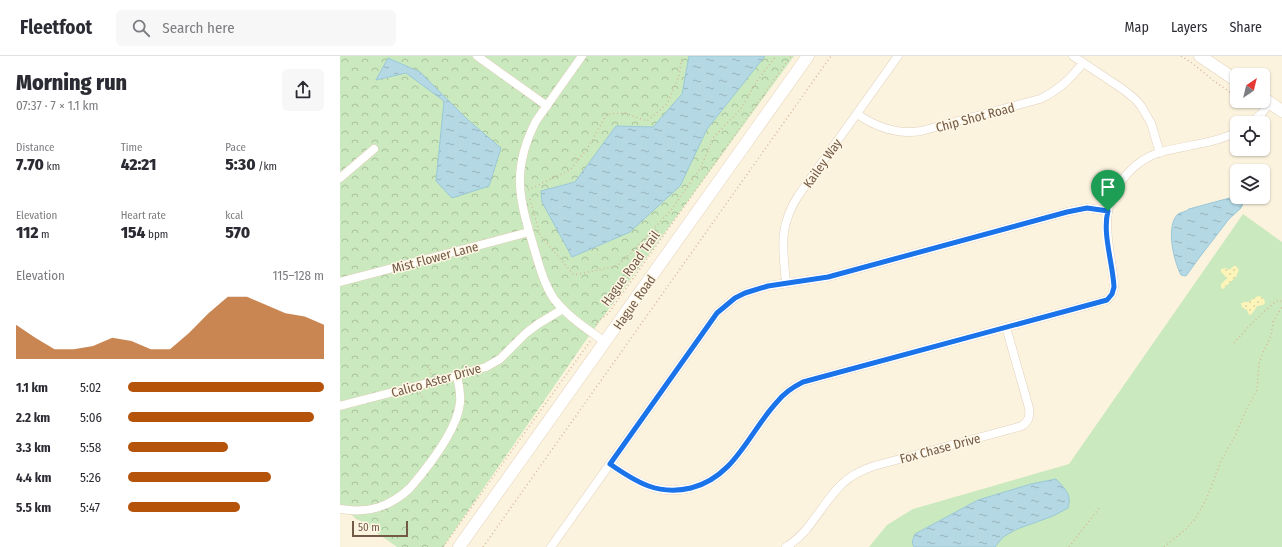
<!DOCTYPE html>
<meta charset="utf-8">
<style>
body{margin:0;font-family:"Fira Sans Condensed",sans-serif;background:#f7f7f7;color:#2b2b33;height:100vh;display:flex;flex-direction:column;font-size:15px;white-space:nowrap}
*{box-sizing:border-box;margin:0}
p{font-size:13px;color:#7c7c81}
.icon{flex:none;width:22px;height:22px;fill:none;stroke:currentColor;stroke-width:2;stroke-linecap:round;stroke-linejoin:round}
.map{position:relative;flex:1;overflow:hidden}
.details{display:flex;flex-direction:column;background:#fff;width:340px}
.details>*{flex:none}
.needle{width:26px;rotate:35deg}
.controls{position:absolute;left:890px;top:12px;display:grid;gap:8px}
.controls a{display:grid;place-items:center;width:40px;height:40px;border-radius:6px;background:#fff;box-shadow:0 1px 3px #0004;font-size:20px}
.scale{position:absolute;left:12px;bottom:10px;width:56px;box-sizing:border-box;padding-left:4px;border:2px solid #725a47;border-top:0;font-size:11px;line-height:14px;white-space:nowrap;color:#725a47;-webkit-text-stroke:3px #fff7e5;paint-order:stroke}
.pin{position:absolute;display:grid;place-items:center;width:34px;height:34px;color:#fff;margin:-41px -17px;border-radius:50% 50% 50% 0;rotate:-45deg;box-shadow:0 0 4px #0007}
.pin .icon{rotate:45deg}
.round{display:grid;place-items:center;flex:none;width:42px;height:42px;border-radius:6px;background:#f7f7f7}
.summary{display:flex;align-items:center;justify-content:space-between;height:68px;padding:0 16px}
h1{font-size:22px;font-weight:800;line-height:30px}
.metrics{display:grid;grid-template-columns:repeat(3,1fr);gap:6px;height:68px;padding:4px 16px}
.metrics div{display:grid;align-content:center}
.metrics b{font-size:17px;font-weight:800}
.metrics small{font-size:11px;font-weight:400}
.metrics p{font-size:11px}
.chart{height:112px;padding:8px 16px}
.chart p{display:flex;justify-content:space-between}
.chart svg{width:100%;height:72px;margin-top:4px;fill:#b45309;opacity:.7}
ul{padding:0 16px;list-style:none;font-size:13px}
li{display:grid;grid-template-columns:64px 48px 1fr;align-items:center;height:30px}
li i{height:10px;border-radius:5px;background:#b45309}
header{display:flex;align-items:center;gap:24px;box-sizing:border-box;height:56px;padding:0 20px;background:#fff;border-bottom:1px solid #e1e1e2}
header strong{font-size:19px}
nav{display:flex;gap:22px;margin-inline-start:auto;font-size:14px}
.search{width:280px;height:36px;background:#f7f7f7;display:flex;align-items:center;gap:10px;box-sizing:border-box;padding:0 14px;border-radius:6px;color:#7c7c81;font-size:15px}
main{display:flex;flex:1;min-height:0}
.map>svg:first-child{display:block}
</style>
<header>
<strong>Fleetfoot</strong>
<div class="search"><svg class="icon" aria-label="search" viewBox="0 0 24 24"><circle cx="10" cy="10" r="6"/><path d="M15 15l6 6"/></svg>Search here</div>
<nav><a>Map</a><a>Layers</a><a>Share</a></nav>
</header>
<main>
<section class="details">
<div class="summary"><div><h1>Morning run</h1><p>07:37 · 7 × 1.1 km</p></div><a class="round"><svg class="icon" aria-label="share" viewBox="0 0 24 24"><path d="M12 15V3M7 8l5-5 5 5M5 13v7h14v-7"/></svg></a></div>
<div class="metrics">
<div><p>Distance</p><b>7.70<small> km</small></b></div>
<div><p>Time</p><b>42:21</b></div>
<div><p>Pace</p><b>5:30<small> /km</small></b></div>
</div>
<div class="metrics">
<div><p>Elevation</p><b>112<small> m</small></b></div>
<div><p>Heart rate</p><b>154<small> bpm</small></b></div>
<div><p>kcal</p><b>570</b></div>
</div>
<div class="chart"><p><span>Elevation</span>115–128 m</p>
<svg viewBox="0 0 160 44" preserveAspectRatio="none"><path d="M0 44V23L10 31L20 38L30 38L40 36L50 31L60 33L70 38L80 38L90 28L100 16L110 6L120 6L130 11L140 16L150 18L160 23V44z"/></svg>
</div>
<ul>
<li><b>1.1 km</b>5:02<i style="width:100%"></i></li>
<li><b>2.2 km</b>5:06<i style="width:95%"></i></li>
<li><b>3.3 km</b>5:58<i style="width:51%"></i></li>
<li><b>4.4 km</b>5:26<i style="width:73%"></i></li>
<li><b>5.5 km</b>5:47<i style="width:57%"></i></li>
</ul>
</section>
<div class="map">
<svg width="942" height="491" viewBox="0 0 942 491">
<defs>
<pattern id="sand-dots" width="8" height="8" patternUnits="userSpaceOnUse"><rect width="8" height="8" fill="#fcf4b8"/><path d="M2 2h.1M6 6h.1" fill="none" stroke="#dbd3a0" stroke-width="1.8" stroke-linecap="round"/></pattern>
<pattern id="park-crowns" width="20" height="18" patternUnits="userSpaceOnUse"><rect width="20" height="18" fill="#cbe9be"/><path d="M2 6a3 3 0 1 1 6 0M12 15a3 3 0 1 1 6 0" fill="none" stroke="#a9c09c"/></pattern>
<pattern id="water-ripples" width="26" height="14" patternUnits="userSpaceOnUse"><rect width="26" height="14" fill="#b4d9e5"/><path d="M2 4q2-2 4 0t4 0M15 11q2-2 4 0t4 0" fill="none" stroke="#97b3bb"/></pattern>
</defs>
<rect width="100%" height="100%" fill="#fcf3df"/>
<path fill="#cbe9be" d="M903,158L942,186V491H529L547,469L573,453L729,408Z"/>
<g fill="url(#sand-dots)">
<path d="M894,210H896L899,214L896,221L883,233L881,232V228L887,222L881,216V213L886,212L889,214Z"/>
<path d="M918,240C922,240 925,243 925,247L923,249L917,250L912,258L909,259L907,254L902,251L901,247L903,246H908Z"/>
</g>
<path fill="url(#park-crowns)" d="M0,0H454L244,287L103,491H57L0,451Z"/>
<g fill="url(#water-ripples)" stroke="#9ac8d7">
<path d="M349,0H425L367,73L340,130L290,176L232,201L202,146L201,135L235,126L276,70L313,71L342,38Z"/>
<path d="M48,2L80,16L128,64L161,92L149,130L112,142L96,125L104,45L66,17L36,24Z"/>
<path d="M897,140L904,141V145L901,152L889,163L859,202L846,220L841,219C834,206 825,170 838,158C841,156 846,156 849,153Z"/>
<path d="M716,423C725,433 732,438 728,452L713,460L677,473L663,481L655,491H574C571,486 573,483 575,478L638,444L691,428Z"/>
</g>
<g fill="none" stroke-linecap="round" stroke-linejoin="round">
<g stroke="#e0d0bb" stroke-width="9">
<g id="street">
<path d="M137,0L207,50"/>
<path d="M242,0L196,65C171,114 179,142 194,192C199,209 204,228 214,243C228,261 247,273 265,286"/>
<path d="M733,0L784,34L796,44L801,50L811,67L820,97"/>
<path d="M517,58C536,71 557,79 581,75L700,43C719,34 730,23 743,7"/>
<path d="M911,67L922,57L930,46"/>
<path d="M0,122L34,93"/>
<path d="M0,226L189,176"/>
<path d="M446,227C443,192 438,172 458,140L558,0"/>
<path d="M0,350L115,320L146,311L160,303L186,277L198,268L223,253"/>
<path d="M270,408C297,426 317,440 351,432C395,421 409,376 437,346C444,337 453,331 463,326L767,244L772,238L774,231C773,210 767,189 767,167C767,136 791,105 821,96C846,89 873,88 897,76"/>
<path d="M0,453C28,458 50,451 70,432C88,411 117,374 120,347C121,338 119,329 117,320"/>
<path d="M211,491L377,257L395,242L405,237L428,230L488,221L727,156L747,152L768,155"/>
<path d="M446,491C471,476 481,448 502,428C511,419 522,414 534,410L682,370C689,365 690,360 689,352L666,271"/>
</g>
</g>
<g stroke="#e5d2b9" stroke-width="13">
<g id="secondary">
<path d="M860,0L897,25"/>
<path d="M923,42L942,55"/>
<path d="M119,491L468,0"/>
</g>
</g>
<g stroke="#d6b79a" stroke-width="1.5" stroke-dasharray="1 3" stroke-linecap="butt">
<path d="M841,0L852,7L874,25L897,41"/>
<path d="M903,45L906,47"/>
<path d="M188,134L230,114L247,93L267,58L285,57L307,65L327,48L339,20L342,0"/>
<path d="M190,143L200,179L234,219L277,210L294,194L332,153L361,111L373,82L400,54L417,25L436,0"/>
<path d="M256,269V266L268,258L275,248L451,0"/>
<path d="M894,287L916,263L936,245L939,244L942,246"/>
<path d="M89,309L91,319"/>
<path d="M80,337L84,344"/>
<path d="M103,491L251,284"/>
<path d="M143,491L491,0"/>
<path d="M729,491L760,451"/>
<path d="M824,491L846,473L855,463L866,444L881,405L895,380L907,352L917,334L919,308L923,296L931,280L933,266L942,251"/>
</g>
<use href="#street" stroke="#fff" stroke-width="8"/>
<use href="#secondary" stroke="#fff" stroke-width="12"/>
</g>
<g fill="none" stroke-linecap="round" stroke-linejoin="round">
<g stroke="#fff" stroke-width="8">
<path id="route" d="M747,152L768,155C762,177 773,208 774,231L772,238L767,244L463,326C453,331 444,337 437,346C409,376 395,421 351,432C318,440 296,426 270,408L377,257L395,242L405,237L428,230L488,221L727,156Z"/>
</g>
<use href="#route" stroke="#1a73e8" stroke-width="5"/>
</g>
<g text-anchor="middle" stroke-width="3" stroke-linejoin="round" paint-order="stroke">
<g font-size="13" fill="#725a47" stroke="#fff7e5">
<text transform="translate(635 61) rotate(-15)" y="5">Chip Shot Road</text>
<text transform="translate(482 107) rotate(-55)" y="5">Kailey Way</text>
<text transform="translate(95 201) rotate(-15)" y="5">Mist Flower Lane</text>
<text transform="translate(290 212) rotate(-54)" y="5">Hague Road Trail</text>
<text transform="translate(294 246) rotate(-55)" y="5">Hague Road</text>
<text transform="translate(96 324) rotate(-16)" y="5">Calico Aster Drive</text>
<text transform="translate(600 392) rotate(-15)" y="5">Fox Chase Drive</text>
</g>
</g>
</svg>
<div class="controls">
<a><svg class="needle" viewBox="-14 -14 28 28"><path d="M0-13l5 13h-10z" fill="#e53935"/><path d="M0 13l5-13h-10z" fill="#7c7c81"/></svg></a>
<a><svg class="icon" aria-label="locate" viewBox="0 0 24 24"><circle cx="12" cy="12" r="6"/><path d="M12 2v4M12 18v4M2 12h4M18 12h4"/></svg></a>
<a><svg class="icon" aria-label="layers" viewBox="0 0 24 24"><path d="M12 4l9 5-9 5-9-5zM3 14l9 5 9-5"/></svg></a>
</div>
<div class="scale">50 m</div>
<div class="pin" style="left:768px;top:155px;background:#1e9e55"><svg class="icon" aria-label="arrive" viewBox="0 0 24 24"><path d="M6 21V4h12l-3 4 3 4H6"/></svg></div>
</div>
</main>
